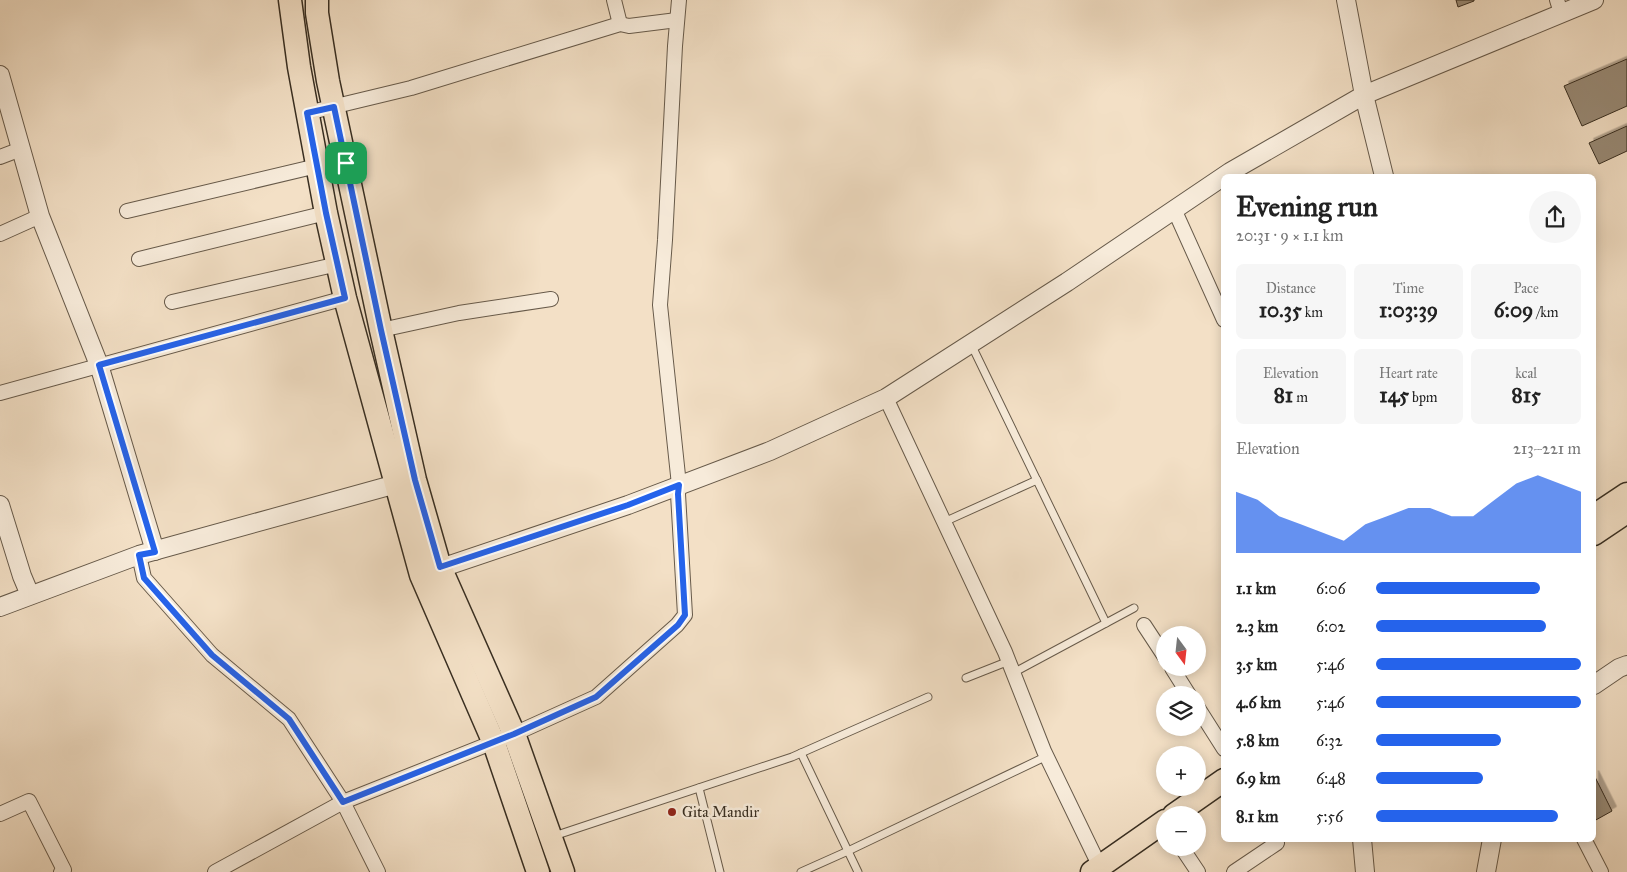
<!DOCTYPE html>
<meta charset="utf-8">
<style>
body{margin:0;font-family:"IM FELL Great Primer",serif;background:#f6f6f6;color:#222;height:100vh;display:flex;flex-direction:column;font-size:19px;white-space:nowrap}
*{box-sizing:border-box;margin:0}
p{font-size:16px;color:#767676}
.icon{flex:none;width:28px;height:28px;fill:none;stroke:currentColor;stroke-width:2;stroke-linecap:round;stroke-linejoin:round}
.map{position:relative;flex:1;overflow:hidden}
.details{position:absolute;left:1221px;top:174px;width:375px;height:668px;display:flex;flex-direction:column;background:#fff;border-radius:8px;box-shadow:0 2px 12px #0003}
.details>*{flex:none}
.needle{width:32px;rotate:165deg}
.controls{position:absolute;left:1156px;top:626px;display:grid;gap:10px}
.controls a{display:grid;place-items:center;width:50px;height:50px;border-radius:50%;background:#fff;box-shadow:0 2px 12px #0003;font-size:25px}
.pin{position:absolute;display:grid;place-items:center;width:42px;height:42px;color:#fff;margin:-21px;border-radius:10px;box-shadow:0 2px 8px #0006}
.round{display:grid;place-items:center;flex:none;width:52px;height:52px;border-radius:26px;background:#f6f6f6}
.headline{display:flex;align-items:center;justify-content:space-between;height:85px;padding:0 15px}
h1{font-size:28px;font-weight:800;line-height:38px}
.stats{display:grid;grid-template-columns:repeat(3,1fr);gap:8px;height:85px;padding:5px 15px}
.stats div{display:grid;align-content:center;border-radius:8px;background:#f6f6f6;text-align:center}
.stats b{font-size:21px;font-weight:800}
.stats small{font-size:14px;font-weight:400}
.stats p{font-size:14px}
.chart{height:140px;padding:10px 15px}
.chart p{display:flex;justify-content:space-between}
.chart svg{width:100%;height:90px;margin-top:5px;fill:#2563eb;opacity:.7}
ul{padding:0 15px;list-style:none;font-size:16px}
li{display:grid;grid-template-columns:80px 60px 1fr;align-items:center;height:38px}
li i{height:12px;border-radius:6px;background:#2563eb}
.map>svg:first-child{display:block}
</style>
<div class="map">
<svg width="1627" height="872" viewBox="0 0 1627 872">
<defs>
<filter id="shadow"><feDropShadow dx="4.5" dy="-4.5" stdDeviation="0" flood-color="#0004"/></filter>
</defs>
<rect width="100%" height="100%" fill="#f3e0c6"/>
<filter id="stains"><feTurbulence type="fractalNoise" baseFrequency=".004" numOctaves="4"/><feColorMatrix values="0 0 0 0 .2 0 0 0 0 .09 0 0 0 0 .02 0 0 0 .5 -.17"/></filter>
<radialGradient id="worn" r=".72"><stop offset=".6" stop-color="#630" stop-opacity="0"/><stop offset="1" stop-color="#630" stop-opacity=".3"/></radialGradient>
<g fill="#998b77" stroke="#382e21" filter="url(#shadow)">
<path d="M1456,0H1474V1L1458,7Z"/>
<path d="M1627,59V106L1582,126L1564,86Z"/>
<path d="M1627,126V151L1599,164L1589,143Z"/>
<path d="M1594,775L1612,811L1594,821Z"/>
</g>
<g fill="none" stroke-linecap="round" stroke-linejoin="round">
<g stroke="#675a4a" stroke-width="9">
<g id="service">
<path d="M971,344L1106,623"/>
<path d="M944,522L1037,480"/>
<path d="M1013,673L1134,608"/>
<path d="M966,678L1009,661"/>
<path d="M801,753L858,872"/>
<path d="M699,788L720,872"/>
<path d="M554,836L792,757L928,697"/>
<path d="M801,872L848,851L1047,756"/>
</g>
</g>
<g stroke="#675a4a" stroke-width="16">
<g id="minor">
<path d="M614,0L620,24"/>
<path d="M1557,0L1561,13"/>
<path d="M307,113L411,88L620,24L629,26L677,20"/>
<path d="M0,157L21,149"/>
<path d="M1174,209L1224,320"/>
<path d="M127,211L317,166"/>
<path d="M0,234L40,216"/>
<path d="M139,259L326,213"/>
<path d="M172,302L338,264"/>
<path d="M381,330L459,313L551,299"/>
<path d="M0,393L345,298"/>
<path d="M886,398L1005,652L1044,751L1100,867"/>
<path d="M139,555L144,578L212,655L289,719L343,802L378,872"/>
<path d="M1144,625L1165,657"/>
<path d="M1172,668L1189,695"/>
<path d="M1198,708L1224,749"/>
<path d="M0,814L29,801L64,870L61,872"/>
<path d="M1584,839L1601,872"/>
<path d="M1182,848L1198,872"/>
<path d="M215,872L343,802L514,734L596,697L677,625L685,615L678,494L679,485L660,305L665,240L675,46L679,0"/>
<path d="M1234,872L1277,843"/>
</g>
</g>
<g stroke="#675a4a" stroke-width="20">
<g id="tertiary">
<path d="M1346,0L1364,95L1384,176"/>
<path d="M0,75L40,216L99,365L155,551"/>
<path d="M0,505L22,576L30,595"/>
<path d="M429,572L628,505L770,451L886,398L1067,282L1230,172L1364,95L1594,0"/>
<path d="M0,607L139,555L407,481"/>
<path d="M1594,685L1619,668L1627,665"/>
<path d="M1362,839L1365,872"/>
<path d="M1486,872L1492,839"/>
</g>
</g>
<g stroke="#382e21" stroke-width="25">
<g id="primary">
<path d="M290,0L299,67L326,213L345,298L421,575L494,743L538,872"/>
<path d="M317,0V13L328,81L381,330L415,480L440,567L514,734L563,872"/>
<path d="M1594,516L1627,494"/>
<path d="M1594,534L1622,515"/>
<path d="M1174,815L1224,780"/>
<path d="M1092,872L1165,821"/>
</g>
</g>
<use href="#service" stroke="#f7ebda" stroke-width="7"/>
<use href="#minor" stroke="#f7ebda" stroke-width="14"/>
<use href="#tertiary" stroke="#f7ebda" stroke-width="18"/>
<use href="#primary" stroke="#f3e0c6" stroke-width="22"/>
</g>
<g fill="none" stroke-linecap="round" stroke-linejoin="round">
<g stroke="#fff" stroke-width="10">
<path id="route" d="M334,107L381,330L415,480L440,567L628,505L679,485L678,494L685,615L678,625L596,697L514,734L343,802L289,719L212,655L144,578L139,555L155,552L99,365L345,298L326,213L307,113Z"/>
</g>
<use href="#route" stroke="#2563eb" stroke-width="6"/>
</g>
<circle fill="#8f2418" stroke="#f7ebda" stroke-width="2" cx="672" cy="812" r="5"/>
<g text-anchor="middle" stroke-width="5" stroke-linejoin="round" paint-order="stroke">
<g font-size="15" fill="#382e21" stroke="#f7ebda" text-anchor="start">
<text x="682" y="817">Gita Mandir</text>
</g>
</g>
<rect width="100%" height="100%" filter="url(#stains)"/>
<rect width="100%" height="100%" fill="url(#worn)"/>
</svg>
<div class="controls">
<a><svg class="needle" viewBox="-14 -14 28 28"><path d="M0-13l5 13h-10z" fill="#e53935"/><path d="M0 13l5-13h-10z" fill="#767676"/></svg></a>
<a><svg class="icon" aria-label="layers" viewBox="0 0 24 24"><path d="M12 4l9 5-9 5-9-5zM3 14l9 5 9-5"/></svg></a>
<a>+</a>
<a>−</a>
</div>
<div class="pin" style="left:346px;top:163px;background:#1e9e55"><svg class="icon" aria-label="arrive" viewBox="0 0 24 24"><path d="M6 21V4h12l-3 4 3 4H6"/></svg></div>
<section class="details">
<div class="headline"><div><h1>Evening run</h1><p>20:31 · 9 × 1.1 km</p></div><a class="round"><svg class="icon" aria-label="share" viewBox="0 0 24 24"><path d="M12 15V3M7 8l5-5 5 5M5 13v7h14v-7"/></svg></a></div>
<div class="stats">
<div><p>Distance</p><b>10.35<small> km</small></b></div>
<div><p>Time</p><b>1:03:39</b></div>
<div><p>Pace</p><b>6:09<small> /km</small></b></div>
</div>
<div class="stats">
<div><p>Elevation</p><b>81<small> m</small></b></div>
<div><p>Heart rate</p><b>145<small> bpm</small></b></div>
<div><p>kcal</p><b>815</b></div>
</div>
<div class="chart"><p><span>Elevation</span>213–221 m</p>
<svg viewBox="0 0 160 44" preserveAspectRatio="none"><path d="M0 44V14L10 18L20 26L30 30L40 34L50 38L60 30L70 26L80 22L90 22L100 26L110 26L120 18L130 10L140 6L150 10L160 14V44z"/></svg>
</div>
<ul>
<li><b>1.1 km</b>6:06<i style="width:80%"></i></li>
<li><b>2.3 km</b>6:02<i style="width:83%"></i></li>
<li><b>3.5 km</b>5:46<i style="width:100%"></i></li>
<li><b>4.6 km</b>5:46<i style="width:100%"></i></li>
<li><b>5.8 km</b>6:32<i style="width:61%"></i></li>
<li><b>6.9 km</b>6:48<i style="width:52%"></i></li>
<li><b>8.1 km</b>5:56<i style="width:89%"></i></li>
</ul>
</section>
</div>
